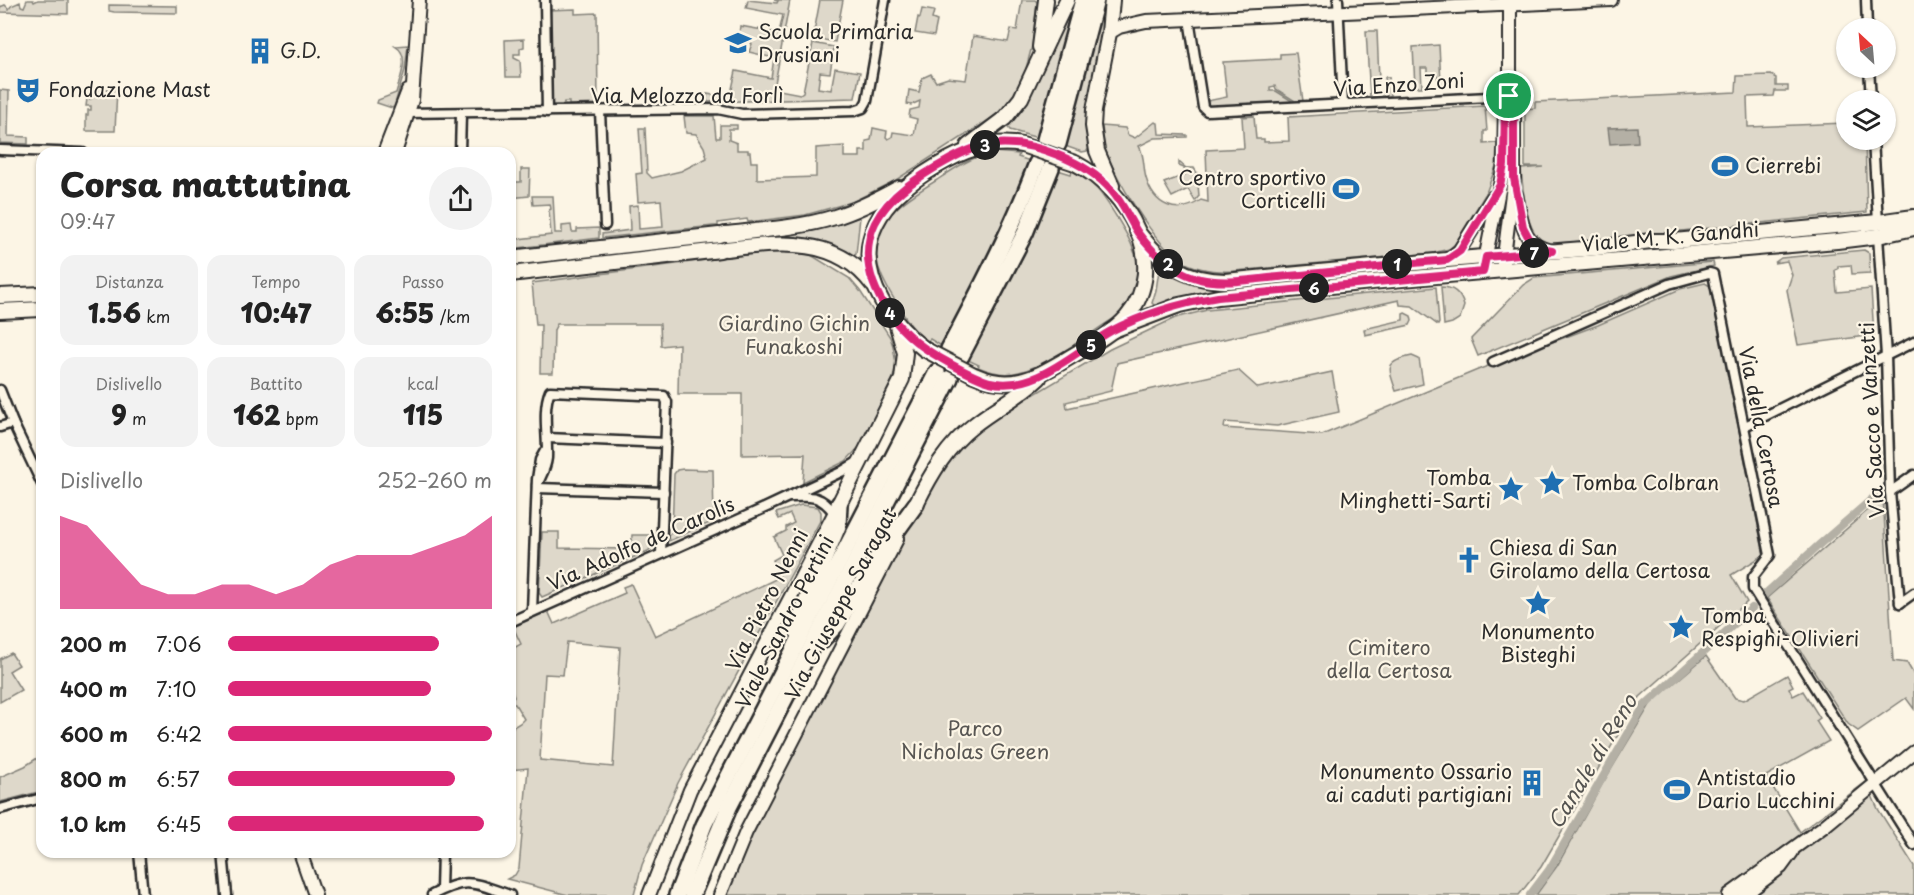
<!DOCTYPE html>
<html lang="it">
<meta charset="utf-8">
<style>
body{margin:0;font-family:"Playpen Sans",sans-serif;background:#f2f2f2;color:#222;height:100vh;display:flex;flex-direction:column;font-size:22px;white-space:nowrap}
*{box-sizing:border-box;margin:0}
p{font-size:20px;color:#767676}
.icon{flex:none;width:33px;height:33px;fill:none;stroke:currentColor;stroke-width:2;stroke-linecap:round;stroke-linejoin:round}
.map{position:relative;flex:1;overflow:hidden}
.details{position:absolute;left:36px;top:147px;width:480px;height:711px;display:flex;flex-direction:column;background:#fff;border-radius:18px;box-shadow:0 2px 4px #0004}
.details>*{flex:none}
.needle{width:39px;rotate:334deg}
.buttons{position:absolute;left:1836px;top:18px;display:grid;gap:12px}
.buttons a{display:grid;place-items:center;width:60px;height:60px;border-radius:50%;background:#fff;box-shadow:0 2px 4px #0004;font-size:30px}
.pin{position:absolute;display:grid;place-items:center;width:51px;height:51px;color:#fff;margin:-26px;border:3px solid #fff;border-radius:50%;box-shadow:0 2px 6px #0007}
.km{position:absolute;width:30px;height:30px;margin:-15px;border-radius:50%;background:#222;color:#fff;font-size:16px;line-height:30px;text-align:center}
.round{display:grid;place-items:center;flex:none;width:63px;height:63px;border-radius:32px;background:#f2f2f2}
.summary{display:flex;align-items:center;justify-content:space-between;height:102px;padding:0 24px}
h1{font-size:33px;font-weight:800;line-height:45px}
.stats{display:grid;grid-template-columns:repeat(3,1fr);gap:9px;height:102px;padding:6px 24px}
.stats div{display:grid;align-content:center;border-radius:15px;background:#f2f2f2;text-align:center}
.stats b{font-size:26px;font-weight:800}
.stats small{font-size:16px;font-weight:400}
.stats p{font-size:16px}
.chart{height:168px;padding:12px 24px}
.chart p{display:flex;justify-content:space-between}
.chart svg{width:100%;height:108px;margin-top:6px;fill:#db2777;opacity:.7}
ul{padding:0 24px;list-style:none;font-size:20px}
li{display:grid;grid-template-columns:96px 72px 1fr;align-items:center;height:45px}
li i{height:15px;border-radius:8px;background:#db2777}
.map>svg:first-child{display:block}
</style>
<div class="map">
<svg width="1914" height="895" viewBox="0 0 1914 895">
<rect width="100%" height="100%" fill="#fcf5e5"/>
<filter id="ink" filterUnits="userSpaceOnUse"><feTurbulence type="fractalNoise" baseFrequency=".0167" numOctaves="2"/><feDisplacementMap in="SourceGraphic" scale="12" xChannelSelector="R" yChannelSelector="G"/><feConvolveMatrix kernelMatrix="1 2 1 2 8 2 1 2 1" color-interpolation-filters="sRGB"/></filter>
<g filter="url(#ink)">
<g fill="#ded8ca" stroke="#84827a" stroke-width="1.5" fill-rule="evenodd">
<path d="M27,0H33L34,2L38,0H68V14L0,12V7L5,5L9,9L11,6L20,2L21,6L24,7Z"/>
<path d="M748,0L777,3L778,1L774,0H790L774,89L800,94L803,92L813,43L834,47L830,73L820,72L818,88L831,90L835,68L860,72L855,98L707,102V94L730,98L736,71L771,78L774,58L749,52L752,44L745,35L739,34L740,26L779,33L783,15L746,8Z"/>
<path d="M820,0H843L835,42L813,38Z"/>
<path d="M1022,0H1035L1037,2L1032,46L1024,76L1011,99L995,116L896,180L852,202L805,215L748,222L747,219L718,223V226H713L602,238V234L630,230L629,206L638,205L639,229L663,227L661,200L638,202L636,174L642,173L639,128H645L647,173L652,178L681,171L707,158L704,147L696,134L686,133L684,116H714L716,138H720V125H737V129H729V140L737,143V150H748V152H750L751,162H757V179L816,177V148L844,146V157H860V151H866V141L871,140L873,128L887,131L886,137L888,139L892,137L893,132L914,135L917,119L909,117L910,110L919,108L920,101L911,105L907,104L909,90L919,92L922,78L931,74L936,82L948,78L966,80L973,36L1008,42L1011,29L1017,30Z"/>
<path d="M1072,0H1075L1038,138L1010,130L1006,125Z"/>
<path d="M1105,0H1107L1090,147L1087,151L1082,152L1065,146Z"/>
<path d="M109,5L177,6V13L114,12L109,11Z"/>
<path d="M575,9V14L597,13L598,104L569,105V102H564L563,105H550L548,10Z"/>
<path d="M922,9L934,11L932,19L937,21L934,36L915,33L918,17L920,18Z"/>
<path d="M1366,31H1377L1379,80L1374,81V92H1386L1385,77H1389L1390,96L1370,97Z"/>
<path d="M524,39V47L520,48V54H514V58L520,61L521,77H506L505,40Z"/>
<path d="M408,45L405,70L394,107L392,108L377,103L378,100L396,93C400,78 411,55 395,46Z"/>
<path d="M1439,45L1441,83H1438L1437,74L1427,75V68H1421L1422,87H1415L1413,47Z"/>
<path d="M1296,53L1303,101H1295L1276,89L1275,86L1270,87V91H1276L1292,101L1293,103L1208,107L1207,101L1227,97L1223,62L1280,59V54Z"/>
<path d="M1771,75L1776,78V86H1788V91H1775L1774,96L1747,97L1748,127L1846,123V140H1865L1867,212L1572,242C1564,242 1555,244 1548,243C1525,239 1523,187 1521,169L1543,167H1525V109L1535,108V102L1736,92L1737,76Z"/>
<path d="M87,89H117L115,131H86V115H88V110H91V106H86L87,99H91V94H87Z"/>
<path d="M0,90L9,91L8,136L28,137V144L0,143Z"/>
<path d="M1485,106L1487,131H1484V144L1497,143L1496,166L1486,193L1455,244L1449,249L1433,253L1234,271C1216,272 1196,270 1180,260C1155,245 1115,177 1105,149C1103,142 1103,134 1102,126L1125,128L1128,135L1135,138L1155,122L1158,123L1159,134L1187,135V137L1155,138L1139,146C1145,156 1143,168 1146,178C1154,206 1177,216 1201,200L1208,202L1206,150L1244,148L1242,117L1254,116L1256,139H1264V142L1289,141L1288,117Z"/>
<path d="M994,152L1019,154L1018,157L1030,161L999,237L943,347L930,339L928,341C912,331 904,315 894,299C854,236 883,213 937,180C955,168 973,156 994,152Z"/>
<path d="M1179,162L1186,168H1194L1197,173L1199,196L1195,201L1188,189L1172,197L1164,183L1185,175L1184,168L1179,166Z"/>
<path d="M521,169H530L529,196L510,198V182H521Z"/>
<path d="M1058,170L1071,174L1072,171C1094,180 1104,197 1116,216C1140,255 1152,284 1113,319C1089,334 1045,367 1019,372C1005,376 992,373 978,367L979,365L968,360L1030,238Z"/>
<path d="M532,196H553L555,233H562V226L571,225L572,232H577V229L599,228V238L510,249V240L551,235L549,210L551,209L550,204L533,205Z"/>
<path d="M860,217L856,254L852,257C804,230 777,237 726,242L812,231Z"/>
<path d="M1864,250L1869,253L1870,273L1852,274L1851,265L1838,266V269L1835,270L1837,292L1871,289L1874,335L1798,345L1787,290L1792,275L1787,261L1774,263L1781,258Z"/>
<path d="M774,251L811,255L849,278L860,291L890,337L893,346L896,364L893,378L860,446L846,461L803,482L805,454L742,455V394H678L679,344L661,346L660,324H557L554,330L553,373H540L541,325H536L532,283Z"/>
<path d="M1713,262L1714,266L1671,276L1478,356L1471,339L1523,285L1534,278Z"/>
<path d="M1161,268L1193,284L1224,289L1386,274L1204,292L1155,306L1152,303L1156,290L1159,270Z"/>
<path d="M1705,283L1710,286L1764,555L1731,575L1747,602L1640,697L1541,867L1519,895H727L734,870L773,787L854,639L916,513L953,450L983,425L1110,349L1175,318L1207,310L1436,287L1439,323L1438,325L1412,306L1400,305L1399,300L1117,363L1111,391L1066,402L1067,408L1238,370L1258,388L1332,372L1339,412L1277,426L1225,422L1224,428L1322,435L1480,369L1598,325L1680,289Z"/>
<path d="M1441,287C1453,287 1461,294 1464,306L1460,318L1452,323L1444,325Z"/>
<path d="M1405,313L1411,316L1412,321L1410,325L1365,335L1364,329L1403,320V314Z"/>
<path d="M1412,356L1419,359L1423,384L1396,391C1388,367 1384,362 1412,356Z"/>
<path d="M683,469L713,470L714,521L669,541L668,536L672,532L674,474L677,470Z"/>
<path d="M1883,497L1893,661L1907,663L1914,675V709L1906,698L1858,731L1848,724L1767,598Z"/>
<path d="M801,505L818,507L821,512V519L678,783L642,865L634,895H568L507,879L515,875L519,868L528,768L510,770V729L520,723L524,719L515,704H510V699L514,697L512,691L510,690V650L521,644L513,627L548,611L554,624L625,593L623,587L631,584L655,636L780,577L773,560L782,555L774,537L786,531V527L794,523L790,514L779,519L776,513ZM567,642L620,647L613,767L540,760L545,674L563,675Z"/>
<path d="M542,532H559V548L631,549L632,535H654V545L648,551L542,597L539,593Z"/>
<path d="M11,653L19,665L9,671L21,690L0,702V659Z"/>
<path d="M1706,656L1735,698L1744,700L1787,675L1793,686L1789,688L1793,696L1803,691L1820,718L1816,721L1829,741L1766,776L1800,832L1866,782L1878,809L1914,866V895H1536L1557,866L1603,783L1651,703Z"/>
<path d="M42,755V791L0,802V777L25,766Z"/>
</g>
<path fill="#b4b0a5" stroke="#7d7b74" stroke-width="1.5" d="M1637,127L1638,142L1610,144L1608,128Z"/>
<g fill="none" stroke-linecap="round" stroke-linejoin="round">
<g stroke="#b4b0a5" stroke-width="8">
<path d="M1764,595L1820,544L1880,492"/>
<path d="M1530,895L1549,870L1644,706L1752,608"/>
</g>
<g stroke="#2b2b2b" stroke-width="13">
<g id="street">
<path d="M545,0L547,112"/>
<path d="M1338,0L1343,104"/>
<path d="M1866,0L1867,28"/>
<path d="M1189,19L1203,107L1207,111L1510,96"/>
<path d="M1869,68L1871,100"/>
<path d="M600,111L605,225"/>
<path d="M405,113L718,109L742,114L854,111L863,108L867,101L885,0"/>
<path d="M1873,140L1878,222"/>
<path d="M0,150L83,153"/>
<path d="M460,153L461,114"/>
<path d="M1878,236L1886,356L1890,492L1900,603"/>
<path d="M1493,362L1669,284L1709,273L1713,274L1770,555L1753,577V589L1914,845"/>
<path d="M0,390L13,423L42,484"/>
<path d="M1745,426L1914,342"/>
<path d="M0,427L13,423"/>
<path d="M547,438L666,443"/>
<path d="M537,485C541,476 546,468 547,458C548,439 542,409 550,391L664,396L667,402L661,554"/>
<path d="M537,488L664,492"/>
<path d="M1890,492L1914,475"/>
<path d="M790,497C811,496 821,495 834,513"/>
<path d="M1900,603L1914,593"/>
<path d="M532,611L537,479L540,460L545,451"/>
<path d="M510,622L769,506L841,472L859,461"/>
<path d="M0,809L42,798"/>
<path d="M139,852L143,895"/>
<path d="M223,852L227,895"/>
<path d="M441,890L442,852"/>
<path d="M432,895C469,876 473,883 510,895"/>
</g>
</g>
<g stroke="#2b2b2b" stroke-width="16">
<g id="secondary">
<path d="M1109,33L1119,27L1146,21L1611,0"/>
<path d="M384,153L408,91"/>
<path d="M395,153L412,100L419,0"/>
<path d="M1516,194C1522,220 1520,244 1551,251"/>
<path d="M1447,260L1459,251L1493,197"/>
<path d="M1503,264L1514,178V104L1510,96"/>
<path d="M1484,265L1504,165L1505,104L1510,96V0"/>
<path d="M300,852L315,895"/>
<path d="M649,895L690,790L837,508"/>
<path d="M720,895L746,832L897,539"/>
<path d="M1729,895L1823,827L1914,752"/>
<path d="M1744,895L1781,867L1792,852"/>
</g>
</g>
<g stroke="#2b2b2b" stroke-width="18">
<g id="primary">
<path d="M1040,47L1046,0"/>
<path d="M968,146L1005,118L1021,98L1067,0"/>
<path d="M1112,186L1097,151L1093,126L1094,110L1109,33L1112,0"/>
<path d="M1137,231C1162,263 1183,280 1225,281L1447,260L1596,248L1651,241H1674L1878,222L1914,217"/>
<path d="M725,234C762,230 800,228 835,217C858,210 879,199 899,188"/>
<path d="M726,249C779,243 836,235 873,285"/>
<path d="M510,258L719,235"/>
<path d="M510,274L720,250"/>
<path d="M0,296L42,294"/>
<path d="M0,311L42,309"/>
<path d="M1111,331L1179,305L1218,297L1402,279L1837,241L1878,236L1914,228"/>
<path d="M924,349C907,336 893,320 882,301C848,241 883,198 935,167C962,151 990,139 1022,145"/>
<path d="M974,375C1012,392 1034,378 1067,359C1087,347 1111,335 1127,317C1171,263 1128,191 1075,163"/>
<path d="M839,504L902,379L905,353L897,326"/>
<path d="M916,504C931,474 947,446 974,425C995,408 1019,397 1039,378"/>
</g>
</g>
<g stroke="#2b2b2b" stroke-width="20">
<g id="highway">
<path d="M1045,140L1083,0"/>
<path d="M1058,144L1096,0"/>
<path d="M949,349C981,288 1013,228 1037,163"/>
<path d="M961,356L1025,233L1051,168"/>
<path d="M797,631L804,606L838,526L839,504"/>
<path d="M820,642L837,624L877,558L916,504"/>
<path d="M677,895L704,825L724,785L937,372"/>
<path d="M692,895L729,807L950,378"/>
</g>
</g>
<use href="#street" stroke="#fcf5e5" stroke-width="8"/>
<use href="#secondary" stroke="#fcf5e5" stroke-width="12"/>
<use href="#primary" stroke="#fcf5e5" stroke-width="14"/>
<use href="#highway" stroke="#fcf5e5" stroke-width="15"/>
<g stroke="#2b2b2b" stroke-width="18" stroke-linecap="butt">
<g id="primary-bridge">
<path d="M1022,145L1075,163"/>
<path d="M924,349L974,375"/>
</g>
</g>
<use href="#primary-bridge" stroke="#fcf5e5" stroke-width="14"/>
</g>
</g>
<g fill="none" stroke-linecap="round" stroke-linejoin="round" filter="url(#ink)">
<g stroke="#fff" stroke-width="12">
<path id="route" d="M1509,96L1514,104V178L1523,227L1531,242L1542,249L1552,251L1486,257L1483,272L1218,297C1182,303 1144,314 1111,331C1075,351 1035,393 990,382C976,378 962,370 949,363C925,350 905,336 889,313C871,286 860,254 875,223C889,195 921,175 947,161C961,153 978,145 994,144C1032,140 1087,162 1111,190C1123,203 1129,219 1138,233C1154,255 1174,272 1200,279C1225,285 1254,279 1279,277C1335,272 1391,265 1447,260L1460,251L1500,185L1504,165L1505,104Z"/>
</g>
<use href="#route" stroke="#db2777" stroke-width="8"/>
</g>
<defs>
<g id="school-bare" transform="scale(2.07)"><path d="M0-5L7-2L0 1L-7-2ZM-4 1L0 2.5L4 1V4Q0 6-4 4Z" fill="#1f6fb2" stroke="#fcf5e5" stroke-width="2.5" paint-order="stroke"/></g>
<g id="building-bare" transform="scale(2.07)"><path d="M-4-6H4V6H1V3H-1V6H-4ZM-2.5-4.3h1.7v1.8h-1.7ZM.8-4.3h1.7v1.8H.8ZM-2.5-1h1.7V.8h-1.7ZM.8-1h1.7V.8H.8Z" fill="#1f6fb2" stroke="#fcf5e5" stroke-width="2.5" paint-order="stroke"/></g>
<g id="theatre-bare" transform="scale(2.07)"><path d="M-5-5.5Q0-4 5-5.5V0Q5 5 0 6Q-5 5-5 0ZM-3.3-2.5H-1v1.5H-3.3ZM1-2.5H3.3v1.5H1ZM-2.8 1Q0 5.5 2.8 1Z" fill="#1f6fb2" stroke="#fcf5e5" stroke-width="2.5" paint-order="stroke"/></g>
<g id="stadium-bare" transform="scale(2.07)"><path d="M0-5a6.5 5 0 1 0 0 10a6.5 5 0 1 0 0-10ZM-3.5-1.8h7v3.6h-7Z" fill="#1f6fb2" stroke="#fcf5e5" stroke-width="2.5" paint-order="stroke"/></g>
<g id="sight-bare" transform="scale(2.07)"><path d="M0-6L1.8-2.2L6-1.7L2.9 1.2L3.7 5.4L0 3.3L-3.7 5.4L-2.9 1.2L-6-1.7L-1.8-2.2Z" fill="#1f6fb2" stroke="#fcf5e5" stroke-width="2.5" paint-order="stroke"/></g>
<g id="church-bare" transform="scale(2.07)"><path d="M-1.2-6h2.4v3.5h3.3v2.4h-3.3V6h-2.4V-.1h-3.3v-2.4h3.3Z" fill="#1f6fb2" stroke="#fcf5e5" stroke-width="2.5" paint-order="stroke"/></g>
</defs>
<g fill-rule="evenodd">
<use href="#school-bare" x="738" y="43"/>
<use href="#building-bare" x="260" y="51"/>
<use href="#theatre-bare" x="28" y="90"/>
<use href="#stadium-bare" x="1725" y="166"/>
<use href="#stadium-bare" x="1346" y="189"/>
<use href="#sight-bare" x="1552" y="483"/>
<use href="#sight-bare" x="1511" y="489"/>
<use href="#church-bare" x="1469" y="560"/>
<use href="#sight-bare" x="1538" y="603"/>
<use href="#sight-bare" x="1681" y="627"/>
<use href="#building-bare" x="1532" y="783"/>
<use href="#stadium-bare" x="1677" y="790"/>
</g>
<g text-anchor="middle" stroke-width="4.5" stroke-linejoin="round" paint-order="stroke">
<g font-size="20" fill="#2b2b2b" stroke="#fcf5e5" text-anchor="start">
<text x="758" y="39">Scuola Primaria<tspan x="758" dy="23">Drusiani</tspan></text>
<text x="280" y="58">G.D.</text>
<text x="48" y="97">Fondazione Mast</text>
<text x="1745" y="173">Cierrebi</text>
<text x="1326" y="185" text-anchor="end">Centro sportivo<tspan x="1326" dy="23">Corticelli</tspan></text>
<text x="1491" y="485" text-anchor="end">Tomba<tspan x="1491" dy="23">Minghetti-Sarti</tspan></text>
<text x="1572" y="490">Tomba Colbran</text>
<text x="1489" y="555">Chiesa di San<tspan x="1489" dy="23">Girolamo della Certosa</tspan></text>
<text x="1701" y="623">Tomba<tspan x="1701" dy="23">Respighi-Olivieri</tspan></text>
<text x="1538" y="639" text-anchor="middle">Monumento<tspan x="1538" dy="23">Bisteghi</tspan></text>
<text x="1512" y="779" text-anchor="end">Monumento Ossario<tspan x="1512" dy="23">ai caduti partigiani</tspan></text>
<text x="1697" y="785">Antistadio<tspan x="1697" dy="23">Dario Lucchini</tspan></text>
</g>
<g font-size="20" fill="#2b2b2b" stroke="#fcf5e5">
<text transform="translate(1399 85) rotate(-4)" y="7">Via Enzo Zoni</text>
<text x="687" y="103">Via Melozzo da Forlì</text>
<text transform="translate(1670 237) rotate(-5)" y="7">Viale M. K. Gandhi</text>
<text transform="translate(1872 420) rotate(-93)" y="7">Via Sacco e Vanzetti</text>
<text transform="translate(1761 427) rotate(79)" y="7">Via della Certosa</text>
<text transform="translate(641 544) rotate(-24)" y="7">Via Adolfo de Carolis</text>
<text transform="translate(767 600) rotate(-63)" y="7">Via Pietro Nenni</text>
<text transform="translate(841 604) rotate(-62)" y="7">Via Giuseppe Saragat</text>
<text transform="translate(785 622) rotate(-63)" y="7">Viale Sandro Pertini</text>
</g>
<g font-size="20" fill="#585653" stroke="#fcf5e5">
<text x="794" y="331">Giardino Gichin<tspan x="794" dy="23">Funakoshi</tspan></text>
<text x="1389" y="655">Cimitero<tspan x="1389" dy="23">della Certosa</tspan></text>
<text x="975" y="736">Parco<tspan x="975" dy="23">Nicholas Green</tspan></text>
</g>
<g font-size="21" font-style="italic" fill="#545350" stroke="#fcf5e5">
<text transform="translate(1593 762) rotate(-59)" y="7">Canale di Reno</text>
</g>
</g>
</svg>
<div class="buttons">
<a><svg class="needle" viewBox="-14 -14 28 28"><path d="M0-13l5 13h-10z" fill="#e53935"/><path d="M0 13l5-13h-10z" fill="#767676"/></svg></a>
<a><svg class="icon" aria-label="layers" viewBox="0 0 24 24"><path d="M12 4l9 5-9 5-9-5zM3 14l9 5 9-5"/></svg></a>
</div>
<div class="pin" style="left:1509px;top:96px;background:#1e9e55"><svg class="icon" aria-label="arrive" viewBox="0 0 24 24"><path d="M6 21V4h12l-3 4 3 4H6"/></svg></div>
<b class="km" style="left:1397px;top:264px">1</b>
<b class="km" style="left:1168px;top:264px">2</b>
<b class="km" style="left:985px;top:145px">3</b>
<b class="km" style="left:890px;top:313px">4</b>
<b class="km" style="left:1091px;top:345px">5</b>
<b class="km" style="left:1314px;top:288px">6</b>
<b class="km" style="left:1534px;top:253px">7</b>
<section class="details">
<div class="summary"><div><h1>Corsa mattutina</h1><p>09:47</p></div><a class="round"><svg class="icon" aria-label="share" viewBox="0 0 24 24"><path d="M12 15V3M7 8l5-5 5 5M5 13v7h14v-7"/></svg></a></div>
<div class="stats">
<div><p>Distanza</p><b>1.56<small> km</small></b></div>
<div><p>Tempo</p><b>10:47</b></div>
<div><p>Passo</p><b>6:55<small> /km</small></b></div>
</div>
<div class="stats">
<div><p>Dislivello</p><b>9<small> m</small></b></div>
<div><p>Battito</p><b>162<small> bpm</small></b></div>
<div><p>kcal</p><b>115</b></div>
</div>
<div class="chart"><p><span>Dislivello</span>252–260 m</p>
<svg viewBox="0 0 160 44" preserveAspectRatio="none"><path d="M0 44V6L10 10L20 22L30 34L40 38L50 38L60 34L70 34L80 38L90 34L100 26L110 22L120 22L130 22L140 18L150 14L160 6V44z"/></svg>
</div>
<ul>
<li><b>200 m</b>7:06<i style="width:80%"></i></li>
<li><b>400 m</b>7:10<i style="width:77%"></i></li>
<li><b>600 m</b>6:42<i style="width:100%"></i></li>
<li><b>800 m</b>6:57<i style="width:86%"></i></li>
<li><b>1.0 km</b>6:45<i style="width:97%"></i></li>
</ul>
</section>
</div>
